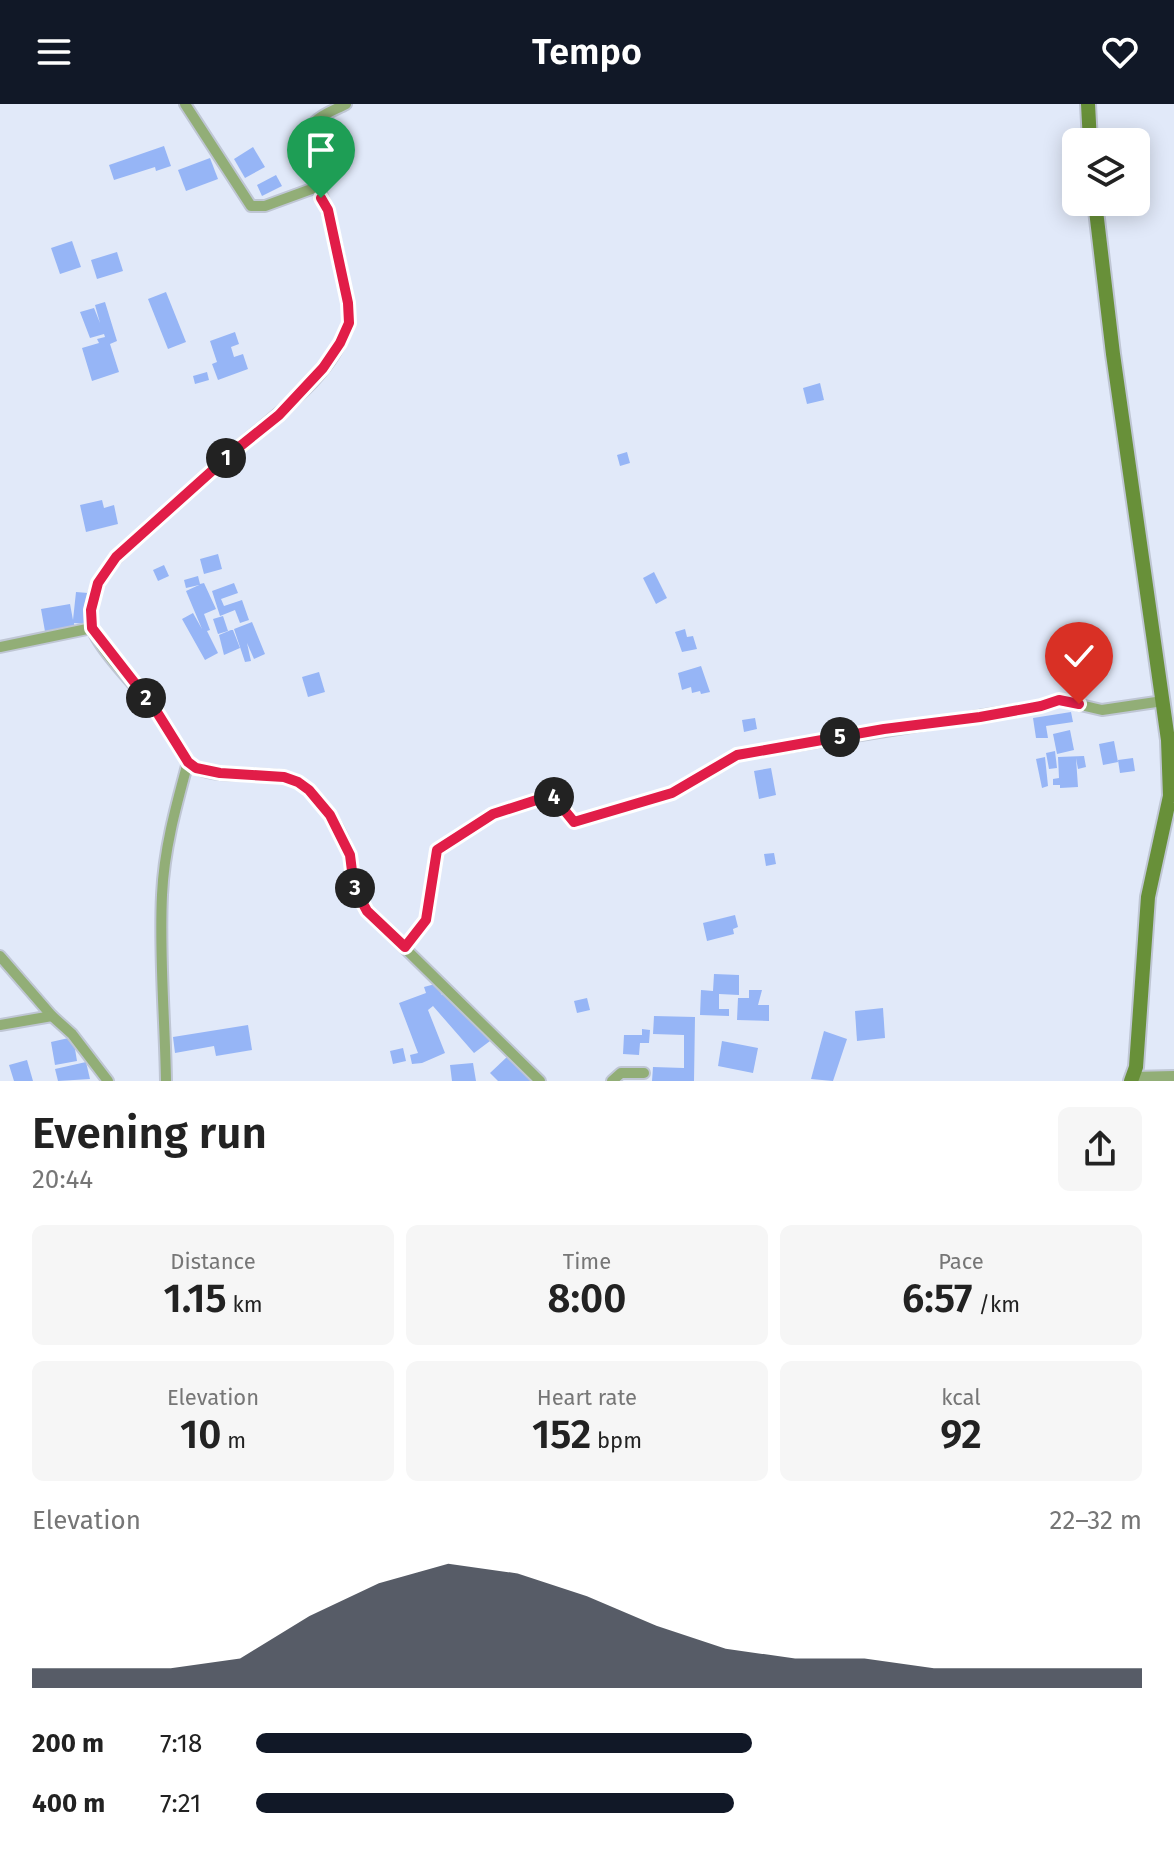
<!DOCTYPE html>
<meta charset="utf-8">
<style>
body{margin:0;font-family:"Fira Sans",sans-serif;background:#f6f6f6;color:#222;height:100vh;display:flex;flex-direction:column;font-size:30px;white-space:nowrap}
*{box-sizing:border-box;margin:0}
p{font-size:26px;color:#767676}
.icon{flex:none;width:44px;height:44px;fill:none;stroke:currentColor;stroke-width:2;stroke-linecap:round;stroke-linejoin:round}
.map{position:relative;height:977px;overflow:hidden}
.side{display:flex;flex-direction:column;background:#fff;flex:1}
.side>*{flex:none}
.controls{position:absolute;left:1062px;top:24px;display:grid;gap:16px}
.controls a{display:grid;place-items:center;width:88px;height:88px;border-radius:12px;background:#fff;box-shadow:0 4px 20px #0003;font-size:40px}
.pin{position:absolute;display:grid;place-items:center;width:68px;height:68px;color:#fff;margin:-82px -34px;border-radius:50% 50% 50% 0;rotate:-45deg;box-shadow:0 0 8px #0007}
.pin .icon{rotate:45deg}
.km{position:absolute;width:40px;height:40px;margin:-20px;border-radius:50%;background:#222;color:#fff;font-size:22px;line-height:40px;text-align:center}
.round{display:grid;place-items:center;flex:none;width:84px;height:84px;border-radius:12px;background:#f6f6f6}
.overview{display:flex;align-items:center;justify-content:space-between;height:136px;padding:0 32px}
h1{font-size:44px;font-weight:600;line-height:60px}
.figures{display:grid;grid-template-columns:repeat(3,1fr);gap:12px;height:136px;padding:8px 32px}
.figures div{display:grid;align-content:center;border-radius:12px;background:#f6f6f6;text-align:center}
.figures b{font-size:40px;font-weight:600}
.figures small{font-size:22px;font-weight:400}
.figures p{font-size:22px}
.chart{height:224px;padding:16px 32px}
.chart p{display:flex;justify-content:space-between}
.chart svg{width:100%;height:144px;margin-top:8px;fill:#111827;opacity:.7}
ul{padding:0 32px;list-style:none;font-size:26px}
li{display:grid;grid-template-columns:128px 96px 1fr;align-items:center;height:60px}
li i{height:20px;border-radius:10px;background:#111827}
header{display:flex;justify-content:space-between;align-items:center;height:104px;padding:0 32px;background:#111827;color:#fff;font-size:36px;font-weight:600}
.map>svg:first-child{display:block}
</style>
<header><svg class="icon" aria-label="menu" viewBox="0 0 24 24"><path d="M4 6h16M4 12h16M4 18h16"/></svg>Tempo<svg class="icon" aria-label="heart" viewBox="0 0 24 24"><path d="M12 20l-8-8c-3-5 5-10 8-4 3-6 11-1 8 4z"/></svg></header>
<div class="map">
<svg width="1174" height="977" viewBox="0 0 1174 977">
<rect width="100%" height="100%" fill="#e1e9f9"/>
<g fill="#96b5f6">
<path d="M164,42L171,62L156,67L155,63L114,76L109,61Z"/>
<path d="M253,43L265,63L245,74L234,55Z"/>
<path d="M210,54L218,75L186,87L178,66Z"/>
<path d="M276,71L282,82L262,92L257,81Z"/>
<path d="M72,137L81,163L60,170L51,144Z"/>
<path d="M117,148L123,167L97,175L91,156Z"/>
<path d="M166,188L186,238L168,245L148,195Z"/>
<path d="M105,198L117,237L110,240L119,268L92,277L82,244L99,239L97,235L105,233L104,230L90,234L80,208L94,204L100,219L95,201Z"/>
<path d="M235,228L239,240L231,243L234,253L243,250L248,265L218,276L212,260L217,258L210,237Z"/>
<path d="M207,268L209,276L195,280L193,272Z"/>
<path d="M820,279L824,296L807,300L803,284Z"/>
<path d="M627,348L630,359L620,362L617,351Z"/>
<path d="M102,396L104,404L114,401L118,420L86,428L80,401Z"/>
<path d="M218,450L222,465L204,470L200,455Z"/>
<path d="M164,461L169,472L158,477L153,466Z"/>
<path d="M654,468L667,494L656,500L643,474Z"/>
<path d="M198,472L200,480L204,479L216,505L204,510L210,526L207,527L218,549L205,556L182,515L193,509L202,525L186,487L199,481L186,484L184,476Z"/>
<path d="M234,479L238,489L221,495L224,502L242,496L249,516L240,519L235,506L220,512L212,487Z"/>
<path d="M76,488L88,489L85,520L74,519L75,527L46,533L41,505L70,500L73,516Z"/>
<path d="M223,512L228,527L218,530L213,515Z"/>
<path d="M252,518L265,550L254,555L247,539L251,557L245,558L234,525Z"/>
<path d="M685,525L687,533L693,532L697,545L682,548L675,528Z"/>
<path d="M231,526H233L240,544L224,551L219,531Z"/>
<path d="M701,562L710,588L701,590L700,587L692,589L691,583L682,586L678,569Z"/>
<path d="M319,568L325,588L308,593L302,573Z"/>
<path d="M1071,608L1073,618L1046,622L1048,634H1036L1033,614Z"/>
<path d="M755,614L757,625L744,628L742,616Z"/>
<path d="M1070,626L1074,646L1057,650L1053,630Z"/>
<path d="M1114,637L1118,658L1103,661L1099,640Z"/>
<path d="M1055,647L1057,664L1049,665L1046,649Z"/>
<path d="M1084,652L1086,663L1078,665L1076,654L1078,683L1060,684V681H1053V675L1059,674L1058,653Z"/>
<path d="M1045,653L1048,682L1042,684L1036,655Z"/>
<path d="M1133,654L1135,667L1120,669L1118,656Z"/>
<path d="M771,664L776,691L759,695L754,667Z"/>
<path d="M774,749L776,760L766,762L764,750Z"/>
<path d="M735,811L738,823L733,825L734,830L707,837L703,819Z"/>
<path d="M714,870L739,871V891L719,890V905H729V912L700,911L701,886L713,887Z"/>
<path d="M435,880L442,891L448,888L490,937L474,949L433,902L428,906L445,949L422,959L412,960L410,951L418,949L399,899L426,889L424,883Z"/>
<path d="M749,886H762L758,901H769V917L737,916L738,894H749Z"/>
<path d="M587,894L590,906L577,909L574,897Z"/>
<path d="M883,904L885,934L857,937L855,907Z"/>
<path d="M654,912L695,913L694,977H652L653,963L684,964V931L653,930Z"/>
<path d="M248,921L252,946L216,952L214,942L175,949L173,933Z"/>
<path d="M642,925L650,926L649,939H640L639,951L623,950L624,931H642Z"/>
<path d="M824,927L847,935L833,977L811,975Z"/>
<path d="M73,933L77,957L55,961L51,938Z"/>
<path d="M722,937L758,944L753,969L718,962Z"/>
<path d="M403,944L406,957L393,960L390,947Z"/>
<path d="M508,952L532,977H498L490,969Z"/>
<path d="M27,956L33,977H14L9,961Z"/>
<path d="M86,958L90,975L58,977L55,965Z"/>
<path d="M473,959L476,977H452L450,961Z"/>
</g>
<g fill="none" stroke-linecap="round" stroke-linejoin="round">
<g stroke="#bfc6d4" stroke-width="14">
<g id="street">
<path d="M185,0L251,102H265L317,83"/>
<path d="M346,0C335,6 317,12 311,23C299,47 322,87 328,110C335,133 340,157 344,181C347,194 351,210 347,223C330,277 270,314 230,350C197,380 164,410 131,440C109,459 84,491 92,523C97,544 140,586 154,605C165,618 182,657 196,664C230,680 276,658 307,685C326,701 341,726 349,750C352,760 352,770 354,780C356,789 362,799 367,807L540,977"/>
<path d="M0,543L92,524"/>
<path d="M405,843L426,816L437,746L493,710L552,691L574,718L672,689L737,651L1041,602L1059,596L1102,606L1163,597"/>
<path d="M0,852L52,912L72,930L108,977"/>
<path d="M0,921L52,912"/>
<path d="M1133,973L1174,972"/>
<path d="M166,977C165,915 159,853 162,791C164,745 176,702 188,658"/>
<path d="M612,977L621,969H644"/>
</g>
</g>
<g stroke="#bfc6d4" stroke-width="18">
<g id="secondary">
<path d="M1088,0L1090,38"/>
<path d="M1095,98L1113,250L1168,636L1170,692"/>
<path d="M1131,977L1136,963L1148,793L1170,692L1174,691"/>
</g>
</g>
<use href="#street" stroke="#92ae77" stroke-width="10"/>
<use href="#secondary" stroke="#689039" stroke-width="14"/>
</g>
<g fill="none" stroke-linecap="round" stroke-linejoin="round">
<g stroke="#fff" stroke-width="16">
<path id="route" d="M321,94L328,106L348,199L349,219L340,239L323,264L279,311L233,348L116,453L98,479L91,506L92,524L155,605L188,658L196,664L220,669L284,673L298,678L309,686L330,711L350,751L354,783L367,807L405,843L426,816L437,746L493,710L552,691L574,718L672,689L737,651L884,625L980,613L1041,602L1059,596L1079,600"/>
</g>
<use href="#route" stroke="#e11d48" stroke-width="10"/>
</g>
</svg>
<div class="controls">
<a><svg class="icon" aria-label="layers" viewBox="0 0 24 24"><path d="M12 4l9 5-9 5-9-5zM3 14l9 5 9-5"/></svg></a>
</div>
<div class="pin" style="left:321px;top:94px;background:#1e9e55"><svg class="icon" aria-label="arrive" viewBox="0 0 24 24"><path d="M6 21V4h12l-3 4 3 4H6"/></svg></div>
<div class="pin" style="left:1079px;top:600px;background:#d93025"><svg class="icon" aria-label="check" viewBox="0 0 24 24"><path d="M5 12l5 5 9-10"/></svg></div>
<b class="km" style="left:226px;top:354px">1</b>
<b class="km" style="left:146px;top:594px">2</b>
<b class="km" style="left:355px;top:784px">3</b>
<b class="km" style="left:554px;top:693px">4</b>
<b class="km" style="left:840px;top:633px">5</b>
</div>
<section class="side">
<div class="overview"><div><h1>Evening run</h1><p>20:44</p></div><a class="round"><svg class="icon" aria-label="share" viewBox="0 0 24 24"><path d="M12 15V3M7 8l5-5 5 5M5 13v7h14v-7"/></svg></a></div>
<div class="figures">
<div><p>Distance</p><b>1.15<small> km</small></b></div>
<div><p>Time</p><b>8:00</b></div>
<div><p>Pace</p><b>6:57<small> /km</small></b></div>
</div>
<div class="figures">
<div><p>Elevation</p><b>10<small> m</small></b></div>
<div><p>Heart rate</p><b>152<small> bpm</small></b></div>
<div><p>kcal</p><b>92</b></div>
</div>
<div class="chart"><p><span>Elevation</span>22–32 m</p>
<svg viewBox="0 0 160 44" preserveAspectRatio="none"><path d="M0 44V38L10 38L20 38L30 35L40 22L50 12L60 6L70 9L80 16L90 25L100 32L110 35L120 35L130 38L140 38L150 38L160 38V44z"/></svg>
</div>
<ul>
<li><b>200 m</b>7:18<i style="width:56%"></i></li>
<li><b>400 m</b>7:21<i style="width:54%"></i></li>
</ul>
</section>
